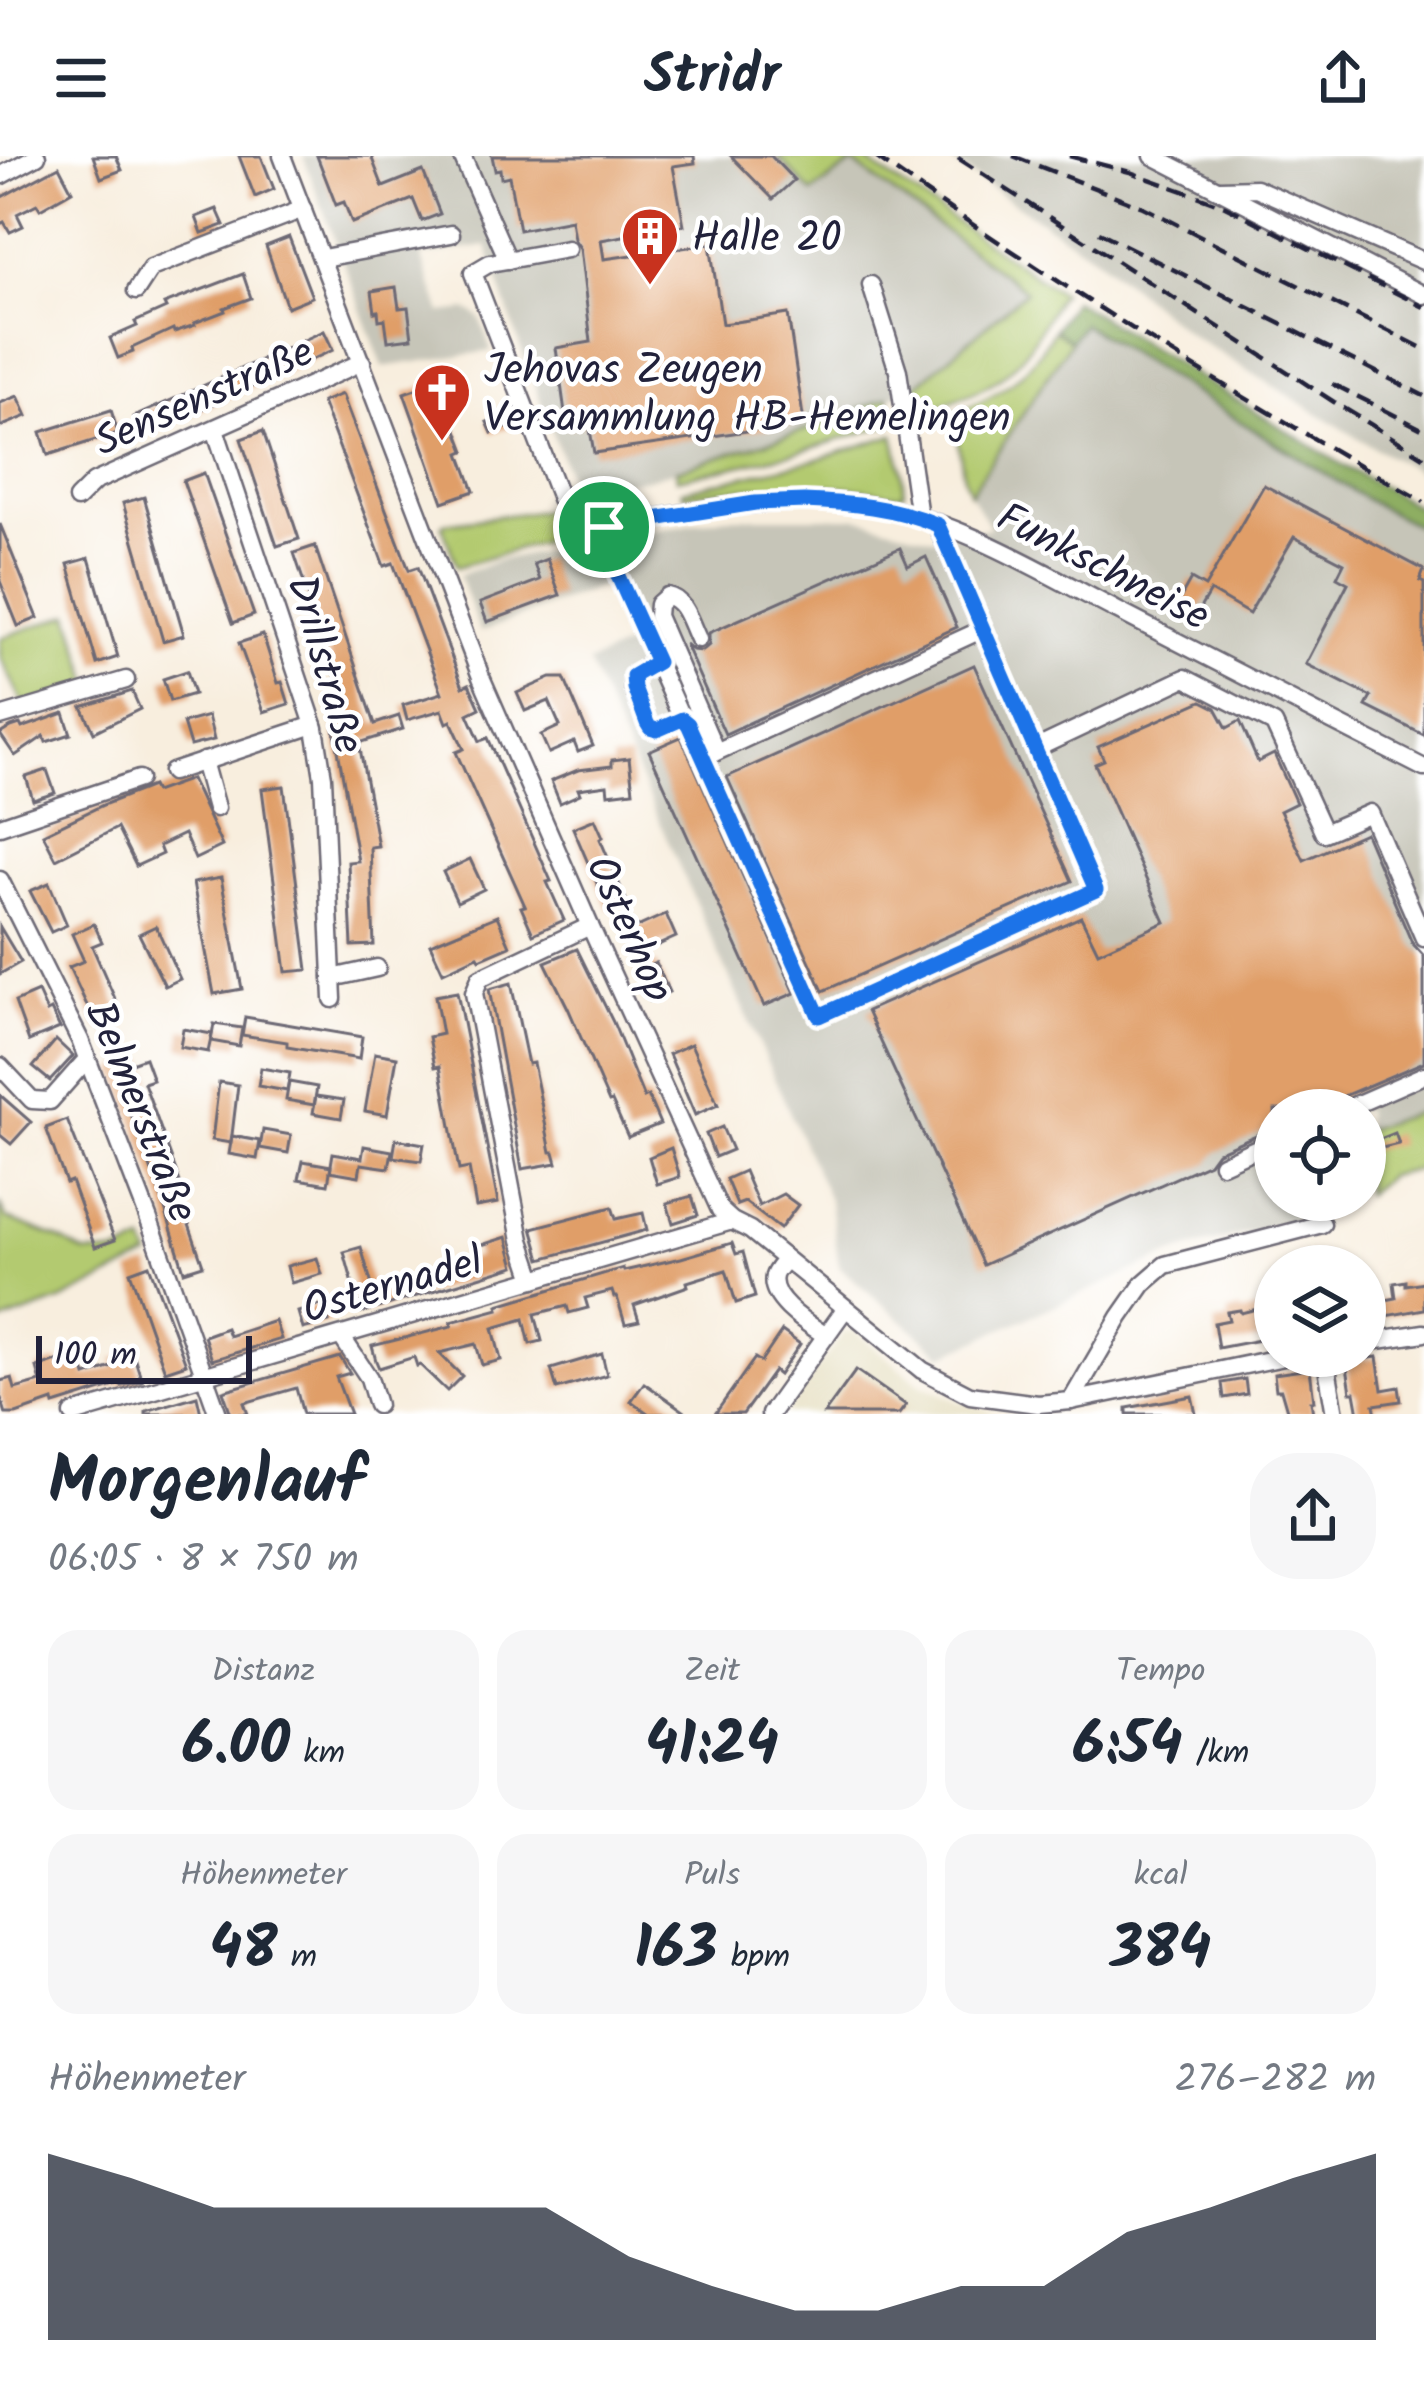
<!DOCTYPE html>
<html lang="de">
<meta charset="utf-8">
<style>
body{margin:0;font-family:Kalam,sans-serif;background:#f6f6f7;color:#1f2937;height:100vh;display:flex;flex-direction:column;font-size:45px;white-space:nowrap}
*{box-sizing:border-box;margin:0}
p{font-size:39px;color:#747a83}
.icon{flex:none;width:66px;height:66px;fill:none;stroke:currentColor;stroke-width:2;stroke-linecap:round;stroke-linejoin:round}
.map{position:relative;height:1258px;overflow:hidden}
.side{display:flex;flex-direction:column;background:#fff;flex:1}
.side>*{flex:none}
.tools{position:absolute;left:1254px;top:933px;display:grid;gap:24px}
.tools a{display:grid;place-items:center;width:132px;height:132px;border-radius:50%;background:#fff;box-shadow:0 3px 9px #0004;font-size:60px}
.scale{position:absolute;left:36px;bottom:30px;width:216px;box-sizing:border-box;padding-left:12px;border:6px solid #22223b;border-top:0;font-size:33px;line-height:42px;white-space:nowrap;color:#22223b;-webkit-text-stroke:9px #fff;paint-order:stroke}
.pin{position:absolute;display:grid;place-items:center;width:102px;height:102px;color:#fff;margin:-51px;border:6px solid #fff;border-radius:50%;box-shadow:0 3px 12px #0007}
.round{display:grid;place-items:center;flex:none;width:126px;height:126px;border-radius:48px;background:#f6f6f7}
.head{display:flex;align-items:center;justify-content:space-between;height:204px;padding:0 48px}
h1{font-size:66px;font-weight:800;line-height:90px}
.figures{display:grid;grid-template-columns:repeat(3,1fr);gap:18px;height:204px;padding:12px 48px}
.figures div{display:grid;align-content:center;border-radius:30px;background:#f6f6f7;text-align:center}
.figures b{font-size:60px;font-weight:800}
.figures small{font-size:33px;font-weight:400}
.figures p{font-size:33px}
.chart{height:336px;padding:24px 48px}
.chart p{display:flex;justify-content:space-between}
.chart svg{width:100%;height:216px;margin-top:12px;fill:#111827;opacity:.7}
header{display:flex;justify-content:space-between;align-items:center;height:156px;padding:0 48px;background:#fff;font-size:54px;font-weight:800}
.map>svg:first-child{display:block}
</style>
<header><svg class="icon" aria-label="menu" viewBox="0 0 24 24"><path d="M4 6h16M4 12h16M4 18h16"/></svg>Stridr<svg class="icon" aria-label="share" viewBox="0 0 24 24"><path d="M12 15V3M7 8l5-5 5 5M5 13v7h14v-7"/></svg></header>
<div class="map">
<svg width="1424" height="1258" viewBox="0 0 1424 1258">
<rect width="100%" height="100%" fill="#fff"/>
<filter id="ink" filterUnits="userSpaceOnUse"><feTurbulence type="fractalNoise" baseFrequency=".00833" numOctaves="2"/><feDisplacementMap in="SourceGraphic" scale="24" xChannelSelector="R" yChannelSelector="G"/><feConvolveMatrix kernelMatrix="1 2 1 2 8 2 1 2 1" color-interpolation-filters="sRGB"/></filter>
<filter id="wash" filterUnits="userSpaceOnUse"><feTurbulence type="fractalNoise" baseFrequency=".004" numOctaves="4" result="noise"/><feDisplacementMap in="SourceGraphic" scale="48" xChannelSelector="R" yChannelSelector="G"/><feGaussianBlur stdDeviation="2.7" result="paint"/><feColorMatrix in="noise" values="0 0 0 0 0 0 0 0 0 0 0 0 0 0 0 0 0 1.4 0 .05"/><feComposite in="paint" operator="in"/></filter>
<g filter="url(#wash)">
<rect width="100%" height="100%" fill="#f8eede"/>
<path fill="#e3dbba" d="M854,1175L921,1229L956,1245L998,1258H786L844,1176Z"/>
<g fill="#c6c5b8">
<path d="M303,0H777L812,36L853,6L1027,136L916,230L825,268L732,297L646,323L573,332L519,187L487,90L421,100L442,157L467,154L474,157L480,162L491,195L383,211Z"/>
<path d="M943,0H1424V319L1371,290L1190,179L1098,103Z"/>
<path d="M1082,168L1372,347L1424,373V954L1365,974V954H1275V1044H1323L1326,1055L1172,1098L943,1199L839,1111L830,1046L588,507L637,485L609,427L480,476L459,419L500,404L726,361H856L931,382L990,372L970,337Z"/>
</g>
<g fill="#b3ca6f" stroke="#6a7655" stroke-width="3">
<path d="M777,0H859L1061,137C1044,163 1030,198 1006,217C984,236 952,244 926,255L916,230L1026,135L853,7L812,37Z"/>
<path d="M1054,174L1071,185L970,337L964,321L953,257C1006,236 1025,222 1054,174Z"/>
<path d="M889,241L892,268L798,296L677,323L676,314L825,268Z"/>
<path d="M894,279L902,313L904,337L899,339C823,323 759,329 683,339V334L815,304Z"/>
<path d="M546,354L555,372L543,386L457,411L442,370L445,367Z"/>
<path d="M70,458L91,528L24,549L0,501V482Z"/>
<path d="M1424,954V1012L1388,1020L1365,1039V974Z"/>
<path d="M0,1047L6,1062L58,1082L85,1097L117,1098L144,1087L150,1101L60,1145L0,1167Z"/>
</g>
<path fill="#8eae62" stroke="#58684e" stroke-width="3" d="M1073,144L1348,312L1424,354V373L1372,347L1083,168L1071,185L1054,174Z"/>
<g id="blocks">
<g fill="#e09e68">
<path d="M93,0H116L122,14L101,22Z"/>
<path d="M239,0H261L274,33L255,41Z"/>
<path d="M317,0H371L383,31L423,15L440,58L422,65L413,43L352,67L344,46L336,49Z"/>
<path d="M492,0H694L695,7L673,10L684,69L601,84L604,103L710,88L722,168L788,158L804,267L594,297L589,268L567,271L556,192L591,186L580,92L574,83L571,64L519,74L509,20L501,22L500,13L495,14Z"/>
<path d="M731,0H771L794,24L773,43Z"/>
<path d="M59,10L72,35L40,53L37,48L17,58L23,70L10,76L4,66L0,68V42Z"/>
<path d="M217,53L224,69L202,77L196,61Z"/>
<path d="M289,81L312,141L287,151L266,90Z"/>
<path d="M243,118L251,142L224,152L225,155L194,167L195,169L174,176L173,173L132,192L133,196L118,202L110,182L137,170L135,166L166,152L164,148Z"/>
<path d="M396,131L399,152L408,151L412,182L388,185L385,163L379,164L378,155L375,156L372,135Z"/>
<path d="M324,175L333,194L143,280L134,261Z"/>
<path d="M436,226L451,267L454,266L465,295L460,297L474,335L443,346L404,237Z"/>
<path d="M342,238L409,414L418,411L463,531L469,528L480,552L468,558L480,585L488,582L551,725L547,726L564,764L533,778L521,751L525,750L456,596L464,593L451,565L447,567L442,554L407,564L403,549L442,537L393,407L384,410L322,246Z"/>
<path d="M18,240L27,260L0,271V247Z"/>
<path d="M111,254L118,277L48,299L41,276Z"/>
<path d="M509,258L514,269L492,277L487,266Z"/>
<path d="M263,275L299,383L277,390L241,283Z"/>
<path d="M204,317L254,459L233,467L183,325Z"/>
<path d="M1264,329L1424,414L1420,425L1424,427V579L1366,550L1371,541L1306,508L1348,427L1337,421L1344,407L1294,381L1249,458L1210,435L1196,459L1177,448L1191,423L1205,431Z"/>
<path d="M144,341L184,479L163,485L123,347Z"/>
<path d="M0,368L38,462L18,470L0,425Z"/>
<path d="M315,390L375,568L399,560L403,573L359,587L378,690L370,691L374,789L352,790L348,706L358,705L334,572L352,569L294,397Z"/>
<path d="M900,392L908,410L926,401L957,471L725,578L685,488L692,494L702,495L709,489V477Z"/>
<path d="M89,402L118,501L97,508L68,408Z"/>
<path d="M547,403L560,439L487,466L480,447L540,424L534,408Z"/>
<path d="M263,479L278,527L282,526L289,548L264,556L239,487Z"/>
<path d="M974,509L1072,725L823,835L727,621Z"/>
<path d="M187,515L194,538L170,545L163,523Z"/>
<path d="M551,522H564L593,590L578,596L574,586L549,597L541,579L560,570L549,545L525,555L517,537Z"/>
<path d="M132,535L140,553L94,576L82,551Z"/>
<path d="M1202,545L1216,552L1227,572L1240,565L1258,606L1274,598L1296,647L1280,655L1304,704L1365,677L1412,787L1424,800V906L1339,942L1327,954H1275V971L1217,996L1209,1007L983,1109L867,855L1081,761L1098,796L1165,766L1095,608L1104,604L1098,591Z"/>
<path d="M64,557L71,578L46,586L44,580L15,600L0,578L11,571L20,568L22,572Z"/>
<path d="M208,560L214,584L190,590L183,567Z"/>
<path d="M681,581L795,837L764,850L649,595Z"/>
<path d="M629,602L633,635L608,638L607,629L578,633L580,638L560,647L551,625L578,614L612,610V604Z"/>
<path d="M47,614L55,637L33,644L26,621Z"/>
<path d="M191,623L222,690L195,703L184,678L159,690L162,698L136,710L117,672L56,703L43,678L103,649L152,630L155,636Z"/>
<path d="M284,630L308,814L286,816L262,633Z"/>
<path d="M595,663L603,681L600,683L627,746L608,753L573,672Z"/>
<path d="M470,703L484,733L457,746L443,716Z"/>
<path d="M221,722L242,833L214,838L193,727Z"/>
<path d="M49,727L67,769L51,776L30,735Z"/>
<path d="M666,758L676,781L643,796L633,773Z"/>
<path d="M497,760L510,790L480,803L478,800L443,816L430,788Z"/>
<path d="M94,768L102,786L92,790L123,861L98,873L69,811L84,805L72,778Z"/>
<path d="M156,770L180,823L165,830L139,778Z"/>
<path d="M0,771L21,806L0,818Z"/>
<path d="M577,793L613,866L644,942L648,940L660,968L628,981L612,945L609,946L568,852L545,806Z"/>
<path d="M656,807L669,836L649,845L636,815Z"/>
<path d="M511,827L528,908L533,907L551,996H554L557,1007L522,1013L489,833Z"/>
<path d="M38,836L47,856L51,854L60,872L29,885L15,846Z"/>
<path d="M457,836L498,1047L476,1051L469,1012L459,1014L440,910L435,911L429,881L442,878L435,840Z"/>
<path d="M245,861L362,881L359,903L287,891V886L242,879Z"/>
<path d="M214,868L242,872L239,890L211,885Z"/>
<path d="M183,873L212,878L208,896L180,891Z"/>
<path d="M56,884L73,900L50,925L33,911Z"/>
<path d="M691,888L718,949L695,959L669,898Z"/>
<path d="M375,897L397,901L387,959L365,955Z"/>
<path d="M145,902L153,924L144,927L180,1026L175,1028L203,1109L184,1115L163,1046L114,913Z"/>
<path d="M261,912L290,917L287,935L258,930Z"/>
<path d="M219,926L238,929L231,987L212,984Z"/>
<path d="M289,926L317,931L314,949L286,944Z"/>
<path d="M0,939L31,966L11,988L0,979Z"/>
<path d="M316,940L344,944L341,962L313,957Z"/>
<path d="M67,964L115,1084L95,1091L71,1025L66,1027L46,972Z"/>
<path d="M722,971L732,994L715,1001L706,978Z"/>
<path d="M263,974L291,979L288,997L260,992Z"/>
<path d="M1395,977L1399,988L1365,996V989Z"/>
<path d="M232,980L260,985L257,1003L229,998Z"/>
<path d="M396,983L424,988L421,1005L393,1001Z"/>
<path d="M364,990L392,995L389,1012L361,1008L359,1020L330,1015L333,997L362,1002Z"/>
<path d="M671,992L680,1021L657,1028L649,1001Z"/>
<path d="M303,1005L331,1010L328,1028L299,1023Z"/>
<path d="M744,1015L759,1050L783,1038L798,1049L780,1073L745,1046L737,1049L726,1023Z"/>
<path d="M692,1040L698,1059L673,1067L667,1047Z"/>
<path d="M612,1051L616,1063L643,1057L647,1074L541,1103L532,1072Z"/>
<path d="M507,1081L515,1110L361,1157L344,1096L361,1091L373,1133L457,1110L456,1107L477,1101L475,1091Z"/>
<path d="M732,1087L736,1098L743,1096L755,1141L736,1147L726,1114L687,1126L688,1130L634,1149L639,1165L625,1168L617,1141H614L612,1135L585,1142L588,1152L569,1157L567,1150L535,1158L542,1185L530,1188L524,1163L493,1172L501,1204L482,1209L476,1188L439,1197L462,1220L447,1235L420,1209L417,1210L414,1201L379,1212L376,1205L372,1190L452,1170L451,1166L499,1153L498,1149L623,1112L624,1115L681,1102Z"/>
<path d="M317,1102L322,1118L291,1127L287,1110Z"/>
<path d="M149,1109L186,1208L165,1215L130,1116Z"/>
<path d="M1406,1125V1129L1424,1126V1153L1365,1164V1148L1396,1142L1394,1127Z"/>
<path d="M324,1148L329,1166L303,1173L298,1156Z"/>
<path d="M1269,1150L1270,1155H1275V1181L1218,1192L1214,1167L1229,1164L1227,1156L1240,1154L1241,1157Z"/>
<path d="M275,1165L281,1183L212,1204L204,1180L226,1172L229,1180Z"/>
<path d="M782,1175L800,1188L779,1219L774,1215L743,1258H715L755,1202L761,1206Z"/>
<path d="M133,1197L142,1225L122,1230L121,1228L54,1249L53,1245L16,1258H6L0,1239V1225L12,1222L15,1233L41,1226L37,1212L57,1205L60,1214L82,1207L86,1220L115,1210L113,1203Z"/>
<path d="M602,1198L607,1219L557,1233L551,1213Z"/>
<path d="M340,1201L350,1217L336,1221L350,1258H303L296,1232L244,1247L248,1258H231L223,1235Z"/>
<path d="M1377,1201L1382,1234L1399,1231L1401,1245L1374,1249L1376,1258H1359L1355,1236H1351L1346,1205Z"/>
<path d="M1310,1213L1314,1245H1311L1313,1258H1288L1281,1234H1276L1274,1218Z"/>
<path d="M856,1214L906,1249L899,1258H824Z"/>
<path d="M1245,1223L1247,1238L1224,1242L1222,1227Z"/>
<path d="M644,1227L657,1236L688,1258H649L631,1245Z"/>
<path d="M197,1240L201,1258H146V1255Z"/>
<path d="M1192,1240L1196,1258H1127V1252Z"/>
</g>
</g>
</g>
<g filter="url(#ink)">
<use href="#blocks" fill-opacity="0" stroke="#6d6974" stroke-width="3"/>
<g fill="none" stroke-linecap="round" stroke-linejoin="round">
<g stroke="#6d6974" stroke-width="21">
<g id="minor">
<path d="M282,0L481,521L590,770L720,1054L732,1065L750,1074L922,1214L970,1239L1038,1248L1071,1245L1289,1200"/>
<path d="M462,0L508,104"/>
<path d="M1153,0L1424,139"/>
<path d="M0,20L37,0"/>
<path d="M1220,33L1256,32L1423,105"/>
<path d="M567,93L490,107L473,117L568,363L585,374C674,360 765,337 856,348C949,358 1034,412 1116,454C1219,507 1321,560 1424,612"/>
<path d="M323,102L451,78"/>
<path d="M871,129L898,215L919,361"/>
<path d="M136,135L151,112L303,53"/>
<path d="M215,273L315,572L323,621L333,843"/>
<path d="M77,343L94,326L362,206"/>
<path d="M604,371L613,409L682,563L689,568L819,860L1096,734L937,369"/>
<path d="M698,483C690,467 685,443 667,440L658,448L657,460L716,596"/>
<path d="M657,506L633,520V531L647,567L650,572L657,574L682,563"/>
<path d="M0,561L126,524"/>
<path d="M1035,593L1185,522L1274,568L1324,677L1370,657L1424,782"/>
<path d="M703,602L981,474"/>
<path d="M203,605L216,652"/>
<path d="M172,616L314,569"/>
<path d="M0,670L139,623"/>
<path d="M0,724L80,884L148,1061L218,1258"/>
<path d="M332,822L377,812"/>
<path d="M0,910L32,944L50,945L87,903"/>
<path d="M1344,954L1424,919"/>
<path d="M1222,1008L1275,984"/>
<path d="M785,1104C782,1108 775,1115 774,1120C768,1144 810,1169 826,1180"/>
<path d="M534,1123L521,1084L474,837L480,822L590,770"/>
<path d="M341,1180L369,1222L377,1249"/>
<path d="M1365,1186L1424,1177"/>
<path d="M1325,1200L1335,1258"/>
<path d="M1071,1245L1120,1161L1143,1128L1165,1109L1322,1068"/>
<path d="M73,1258L732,1065"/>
<path d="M770,1258L845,1153"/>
</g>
</g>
<use href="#minor" stroke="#fff" stroke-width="16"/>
<g stroke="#22223b" stroke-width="4.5" stroke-dasharray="18 9" stroke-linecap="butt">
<path d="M874,0C1051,126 1235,239 1424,346"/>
<path d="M1013,0L1143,51L1424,193"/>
<path d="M1069,0L1130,16L1225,50L1424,151"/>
<path d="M958,2L1334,246L1424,301"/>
<path d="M1099,76L1424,240"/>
<path d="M1333,228L1424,274"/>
</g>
</g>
</g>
<g fill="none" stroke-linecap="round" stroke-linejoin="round" filter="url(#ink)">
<g stroke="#fff" stroke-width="24">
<path id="route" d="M804,345C850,347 895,351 938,369L1096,734L819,860L688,568L682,563L657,574L650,572L647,567L634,532L633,520L657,506L613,409L604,371L755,347Z"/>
</g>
<use href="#route" stroke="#1a73e8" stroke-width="15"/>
</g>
<defs>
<g id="building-pin" transform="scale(3)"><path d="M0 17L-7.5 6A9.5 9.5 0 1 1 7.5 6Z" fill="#c8321e" stroke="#fff"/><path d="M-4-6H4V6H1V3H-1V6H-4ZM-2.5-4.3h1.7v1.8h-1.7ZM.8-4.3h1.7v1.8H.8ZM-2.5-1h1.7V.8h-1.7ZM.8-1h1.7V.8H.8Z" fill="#fff"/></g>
<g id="church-pin" transform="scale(3)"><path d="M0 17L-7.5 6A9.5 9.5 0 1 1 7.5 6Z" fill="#c8321e" stroke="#fff"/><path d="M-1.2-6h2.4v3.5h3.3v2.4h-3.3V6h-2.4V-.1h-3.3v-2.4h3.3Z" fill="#fff"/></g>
</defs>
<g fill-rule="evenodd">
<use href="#building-pin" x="650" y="80"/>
<use href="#church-pin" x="442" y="236"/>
</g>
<g text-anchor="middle" stroke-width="9" stroke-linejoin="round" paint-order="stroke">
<g font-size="42" fill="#22223b" stroke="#fff" text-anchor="start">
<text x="692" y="95">Halle 20</text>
<text x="484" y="227">Jehovas Zeugen<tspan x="484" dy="48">Versammlung HB-Hemelingen</tspan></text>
</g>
<g font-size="42" fill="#22223b" stroke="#fff">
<text transform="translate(203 239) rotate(-24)" y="15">Sensenstraße</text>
<text transform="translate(1104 409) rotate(27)" y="15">Funkschneise</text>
<text transform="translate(327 508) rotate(74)" y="15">Drillstraße</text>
<text transform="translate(631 772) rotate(66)" y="15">Osterhop</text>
<text transform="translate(143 955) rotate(68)" y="15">Belmerstraße</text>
<text transform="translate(392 1127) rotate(-16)" y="15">Osternadel</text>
</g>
</g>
</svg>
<div class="tools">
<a><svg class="icon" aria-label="locate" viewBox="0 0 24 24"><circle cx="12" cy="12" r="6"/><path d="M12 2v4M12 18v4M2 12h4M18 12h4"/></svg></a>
<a><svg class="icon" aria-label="layers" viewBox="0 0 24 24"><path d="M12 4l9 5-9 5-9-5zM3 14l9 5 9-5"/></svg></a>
</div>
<div class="scale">100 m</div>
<div class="pin" style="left:604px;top:371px;background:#1e9e55"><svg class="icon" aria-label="arrive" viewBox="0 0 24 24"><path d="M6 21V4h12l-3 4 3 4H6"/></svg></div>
</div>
<section class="side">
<div class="head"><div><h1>Morgenlauf</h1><p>06:05 · 8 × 750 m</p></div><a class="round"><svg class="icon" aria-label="share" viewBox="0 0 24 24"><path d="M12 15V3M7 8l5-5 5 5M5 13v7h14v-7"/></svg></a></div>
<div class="figures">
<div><p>Distanz</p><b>6.00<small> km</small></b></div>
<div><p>Zeit</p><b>41:24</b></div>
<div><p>Tempo</p><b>6:54<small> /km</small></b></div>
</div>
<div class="figures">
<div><p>Höhenmeter</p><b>48<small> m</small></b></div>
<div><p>Puls</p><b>163<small> bpm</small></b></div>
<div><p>kcal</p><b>384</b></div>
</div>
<div class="chart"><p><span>Höhenmeter</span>276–282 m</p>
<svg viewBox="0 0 160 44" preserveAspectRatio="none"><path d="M0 44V6L10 11L20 17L30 17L40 17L50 17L60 17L70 27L80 33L90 38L100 38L110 33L120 33L130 22L140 17L150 11L160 6V44z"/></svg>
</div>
</section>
